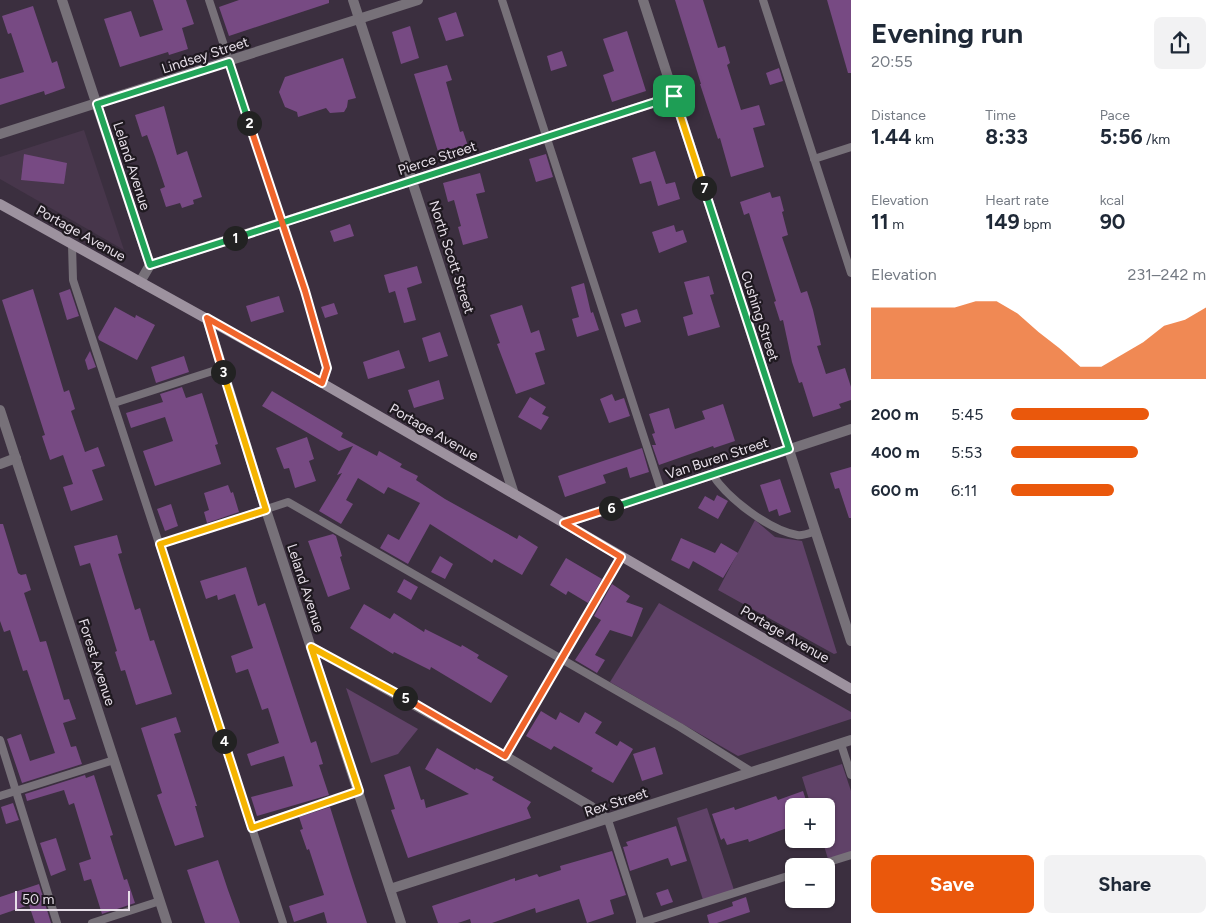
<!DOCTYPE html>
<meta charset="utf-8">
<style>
body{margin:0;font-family:Figtree,sans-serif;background:#f2f2f3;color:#1f2937;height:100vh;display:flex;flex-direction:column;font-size:19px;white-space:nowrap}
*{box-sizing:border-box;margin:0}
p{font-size:16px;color:#747a83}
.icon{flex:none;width:28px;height:28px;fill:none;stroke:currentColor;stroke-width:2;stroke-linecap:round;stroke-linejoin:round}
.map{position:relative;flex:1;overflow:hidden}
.side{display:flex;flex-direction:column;background:#fff;width:375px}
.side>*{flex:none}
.buttons{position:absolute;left:785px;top:798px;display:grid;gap:10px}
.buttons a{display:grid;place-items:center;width:50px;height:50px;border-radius:8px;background:#fff;box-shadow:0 1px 4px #0004;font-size:25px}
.scale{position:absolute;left:15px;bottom:12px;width:115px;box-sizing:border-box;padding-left:5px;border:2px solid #e7dfe9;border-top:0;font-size:14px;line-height:18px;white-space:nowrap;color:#e7dfe9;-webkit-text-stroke:4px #1f1920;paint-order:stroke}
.pin{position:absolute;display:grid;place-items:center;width:42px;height:42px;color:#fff;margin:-21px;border-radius:10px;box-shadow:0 2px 8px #0006}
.km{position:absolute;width:25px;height:25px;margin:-12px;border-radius:50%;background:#222;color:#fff;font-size:14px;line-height:25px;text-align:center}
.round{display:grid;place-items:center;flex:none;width:52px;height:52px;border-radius:8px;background:#f2f2f3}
.head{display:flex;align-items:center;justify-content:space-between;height:85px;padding:0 20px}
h1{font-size:28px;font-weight:700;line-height:38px}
.stats{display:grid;grid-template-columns:repeat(3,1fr);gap:8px;height:85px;padding:5px 20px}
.stats div{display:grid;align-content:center}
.stats b{font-size:21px;font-weight:700}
.stats small{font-size:14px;font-weight:400}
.stats p{font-size:14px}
.chart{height:140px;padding:10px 20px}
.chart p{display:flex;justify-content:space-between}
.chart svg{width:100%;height:90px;margin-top:5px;fill:#ea580c;opacity:.7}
.primary-button{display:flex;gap:10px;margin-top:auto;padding:10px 20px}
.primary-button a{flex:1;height:58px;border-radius:8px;background:#ea580c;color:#fff;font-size:20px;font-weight:700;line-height:58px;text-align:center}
.primary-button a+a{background:#f2f2f3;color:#1f2937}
ul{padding:0 20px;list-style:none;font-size:16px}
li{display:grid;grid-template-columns:80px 60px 1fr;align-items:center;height:38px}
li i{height:12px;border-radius:6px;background:#ea580c}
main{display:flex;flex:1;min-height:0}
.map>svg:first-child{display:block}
</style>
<main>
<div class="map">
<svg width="851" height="923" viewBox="0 0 851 923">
<rect width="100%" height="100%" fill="#3b2f3f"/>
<path fill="#47364b" d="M84,130L124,250L0,179V157Z"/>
<g fill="#604268">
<path d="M755,520L775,537L802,541L837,653L834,654L718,590Z"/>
<path d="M659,603L851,712V719L738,756L610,682Z"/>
<path d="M346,688L418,729L398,754L371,763Z"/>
<path d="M842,764L851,791V852L828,859L822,839H826V806H811L802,777Z"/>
<path d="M707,808L734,890L703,900L677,818Z"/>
</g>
<g fill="#774a83">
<path d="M153,0H186L194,24L182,28L188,49L169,55L168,52L120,67L104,19L131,11L140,37L163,30Z"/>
<path d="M239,0H329V3L229,36L219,7Z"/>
<path d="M675,0H703L718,48L725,46L730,63L727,65L741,110L759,105L765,125L753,128L764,167L731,177L720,138L718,139L700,84H701Z"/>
<path d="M827,0H851V73H848Z"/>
<path d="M33,6L52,63L57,61L65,88L45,95L44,91L0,105V79L24,72L11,33L8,34L2,16Z"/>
<path d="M456,12L464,36L446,41L438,18Z"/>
<path d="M410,26L419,58L401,64L392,32Z"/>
<path d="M627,31L646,91L612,102L603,75L614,71L603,39Z"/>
<path d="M562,51L567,66L551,71L547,56Z"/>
<path d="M343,58L356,98L348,100L347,107L344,112L330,113L326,108L298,117L297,112L285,107L279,92L285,77Z"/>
<path d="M447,65L452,80L446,82L460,132L463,131L469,149L440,158L414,74Z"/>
<path d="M779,68L783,81L770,85L766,73Z"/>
<path d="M164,106L177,155L187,151L202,197L193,200L194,204L182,208L180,203L166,207L160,189L165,187L155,157L147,135L142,137L135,115Z"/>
<path d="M655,151L666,184L675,182L680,199L658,206L651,181L640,184L632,158Z"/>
<path d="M24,154L67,163L64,184L21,180Z"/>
<path d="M546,154L553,177L536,182L529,159Z"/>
<path d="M480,173L485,192L476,194L488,238L463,245L458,227L461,226L454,200L448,202L443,183Z"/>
<path d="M770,192L772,198L780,196L784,211L782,212L788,235L782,237L801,293L807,291L813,310L821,345L817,346L826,374L845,368L851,387V400L839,404L841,408L813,417L802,382L799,383L792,362L783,320L780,321L774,302L776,301L749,213L744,215L740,202Z"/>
<path d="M350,224L354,236L334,242L330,231Z"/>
<path d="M674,225L676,232L683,230L687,242L659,253L652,232Z"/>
<path d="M417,266L422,283L407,288L416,320L404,323L395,291L389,293L384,275Z"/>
<path d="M709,276L714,294L710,295L720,327L688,336L683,317L693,314L684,282Z"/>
<path d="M584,283L591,313L593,312L599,330L577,337L572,319L579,317L571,287Z"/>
<path d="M33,289L64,392L69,390L75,409L71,411L85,452L98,447L105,466L92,470L103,500L71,511L63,487L73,484L63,455L50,460L42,436L45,435L2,300Z"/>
<path d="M70,289L79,316L67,320L59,293Z"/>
<path d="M279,296L284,312L251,322L246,306Z"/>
<path d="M334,303L338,314L325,318L321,307Z"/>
<path d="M522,305L531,333L539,330L545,350L535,353L545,384L516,394L497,344L500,343L490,315Z"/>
<path d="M115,307L135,318L136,315L155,325L137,360L99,340L98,337Z"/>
<path d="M637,309L641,322L625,327L621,314Z"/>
<path d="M440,332L448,356L429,362L422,338Z"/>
<path d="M399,350L405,368L368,379L363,362Z"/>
<path d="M90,351L96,367L88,370L85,360Z"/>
<path d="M184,356L189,372L156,383L151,367Z"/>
<path d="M439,380L444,399L414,408L408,390Z"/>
<path d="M182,387L186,398L202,393L218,444L215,445L221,464L155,486L143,451L173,441L165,417L131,428L126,413L163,402L160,394Z"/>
<path d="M272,391L343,433L341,437L377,456L379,451L402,464L400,467L418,476L416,480L445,499L517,539L519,535L538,547L522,575L494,559L492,563L430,524L408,564L380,548L388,534L399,540L420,503L388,487L384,494L358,478L346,500L353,504L341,524L319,511L342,473L337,475L353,446L339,451L262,406Z"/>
<path d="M612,394L615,401L624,398L630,416L609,423L600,399Z"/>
<path d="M530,397L546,407L542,414L549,417L541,430L518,417Z"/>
<path d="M723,404L735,441L714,448L713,446L659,465L652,445H656L652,434L655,433L649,414L669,408L675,429L705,419L702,411Z"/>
<path d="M307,437L314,459L309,461L316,481L295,488L289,468L284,469L276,448Z"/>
<path d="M642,448L649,472L630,478L627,467L603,475L606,483L565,497L558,476Z"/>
<path d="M851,467V518H849L839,488L835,489L830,473Z"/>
<path d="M780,479L791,512L779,516L777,509L769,512L760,485Z"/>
<path d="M228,485L231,493L233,492L239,512L207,523L204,512L209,510L204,493Z"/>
<path d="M717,495L728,501L718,519L698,508L705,496L714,501Z"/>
<path d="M171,504L178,526L165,531L157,509Z"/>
<path d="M0,524H3L18,573L21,575L26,574L31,590L24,593L40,642L46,641L64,700L69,699L76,719L63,723L71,747L76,746L82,764L22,783L7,739L21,734L30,761L55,753L27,670L23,671L10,630L4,632L0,621Z"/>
<path d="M333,534L336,536L342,556L340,557L350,589L328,597L308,541Z"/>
<path d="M117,535L122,553L118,554L135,610L140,608L150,641L154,640L172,694L136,705L125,670L121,671L115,652L117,651L90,563L80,566L74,546Z"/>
<path d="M681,538L715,553L721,543L738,553L723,578L693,561L689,569L671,560Z"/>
<path d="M440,556L453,564L445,579L431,572Z"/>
<path d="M566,558L602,579L588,603L568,591L566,595L550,585Z"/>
<path d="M246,567L258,606L265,603L311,743L316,741L323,764L319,765L329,795L257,816L251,797L293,786L284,756L251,766L247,754L279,743L268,708L262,710L248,669L236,673L231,656L253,648L235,594L218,600L217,595L206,599L200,581Z"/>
<path d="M404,579L418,587L411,600L397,592Z"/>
<path d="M612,584L630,596L626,602L643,608L632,637L610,630L595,655L605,660L597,673L575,660L601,620L594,616Z"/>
<path d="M364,604L390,619L394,613L424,632L425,629L461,647L462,645L479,655L477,658L508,676L491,703L431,667L430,670L394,652L393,654L350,628Z"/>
<path d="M541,711L556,720L560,712L579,723L585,712L602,722L595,733L617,746L620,741L633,749L613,783L591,771L593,768L554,746L551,750L526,736Z"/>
<path d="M176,717L181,732L174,734L197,806H195L204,837L175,846L157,795L162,793L141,728Z"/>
<path d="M655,747L663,774L642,781L633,754Z"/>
<path d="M437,748L475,770L476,768L494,777L492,780L531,802L527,808L531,818L408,858L391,810L395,809L384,775L410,766L421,800L424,799L426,808L469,794L425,769Z"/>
<path d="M85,775L86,778L94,775L113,835L110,836L124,880L127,879L135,903L102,914L91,879L84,881L79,863L91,859L74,803L69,805L64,790L27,801L25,794Z"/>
<path d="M803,791L808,806H794V823L786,825L787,828L749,842L748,839L727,845L724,838L721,840L712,814L734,807L735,810L776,796L778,800Z"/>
<path d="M13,803L19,820L6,824L1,807Z"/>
<path d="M330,807L351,874L367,923H327L324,912L294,922L289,906L324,895L309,849L307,850L300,830L303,829L299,817Z"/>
<path d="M676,826L687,861L671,866L668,858L630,871L623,847L628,846L626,842Z"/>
<path d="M56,838L66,870L51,876L40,843Z"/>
<path d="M612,851L626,895L610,900L614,914L587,923L579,899L536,913L535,908L492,923H471L470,919L458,923H438L432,906L515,878V881L537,874L539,877L561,870L560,866Z"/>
<path d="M218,860L228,890L240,923H205L187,870Z"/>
<path d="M39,884L51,923H35L29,905L0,915V897Z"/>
<path d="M668,889L673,902L661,906L656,893Z"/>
<path d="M746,897L750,912L717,923H709L707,915L733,906L732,902Z"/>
</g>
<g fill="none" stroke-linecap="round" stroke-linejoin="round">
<g stroke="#777179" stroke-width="8">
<path d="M209,0L305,291L327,368L322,383"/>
<path d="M502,0L661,490"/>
<path d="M763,0L851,273"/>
<path d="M814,159L851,147"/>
<path d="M72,245L73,280L283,923"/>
<path d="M114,403L222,368"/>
<path d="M712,474C727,498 769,530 797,535C803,536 810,533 816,531"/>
<path d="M160,544L288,502L680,727L752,772"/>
<path d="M0,740L57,923"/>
<path d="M841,744L851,775"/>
<path d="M505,756L621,557"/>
<path d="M0,796L114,760"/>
<path d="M608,820L641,923"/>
<path d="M252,827L359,791"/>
<path d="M816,866L851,855"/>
<path d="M92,923L160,901"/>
<path d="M640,923L794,874"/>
</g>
<g stroke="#777179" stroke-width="10">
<path d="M62,0L150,265L140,282"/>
<path d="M353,0L514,494"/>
<path d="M643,0L851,641"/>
<path d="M0,134L418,0"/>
<path d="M150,265L674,96"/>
<path d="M207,318L266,510L401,923"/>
<path d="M0,410L167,923"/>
<path d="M0,464L16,458"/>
<path d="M564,523L851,429"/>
<path d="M311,647L505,756L590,806L608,820"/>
<path d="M390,889L851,740"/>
</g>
<path stroke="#9d929f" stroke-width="10" d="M0,204L322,383L851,689"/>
</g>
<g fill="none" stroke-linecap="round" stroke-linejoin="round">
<g stroke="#fff" stroke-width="10">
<path id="split-1" d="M235,238L674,96"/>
</g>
<g stroke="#fff" stroke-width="10">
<path id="split-2" d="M235,238L150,265L97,104L229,62L249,123"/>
</g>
<g stroke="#fff" stroke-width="10">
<path id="split-3" d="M223,372L207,318L322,383L327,368L305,291L249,123"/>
</g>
<g stroke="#fff" stroke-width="10">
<path id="split-4" d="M223,372L266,510L160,544L224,741"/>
</g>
<g stroke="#fff" stroke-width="10">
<path id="split-5" d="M224,741L252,828L359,791L311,647L405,698"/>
</g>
<g stroke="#fff" stroke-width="10">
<path id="split-6" d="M405,698L505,756L621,557L564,523L611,508"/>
</g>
<g stroke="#fff" stroke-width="10">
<path id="split-7" d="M611,508L789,449L704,188"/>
</g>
<g stroke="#fff" stroke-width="10">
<path id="split-8" d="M674,96L704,188"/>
</g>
<use href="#split-1" stroke="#22a559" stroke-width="6"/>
<use href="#split-2" stroke="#22a559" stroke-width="6"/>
<use href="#split-3" stroke="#f0652b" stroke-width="6"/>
<use href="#split-4" stroke="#f5b400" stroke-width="6"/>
<use href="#split-5" stroke="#f5b400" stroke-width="6"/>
<use href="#split-6" stroke="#f0652b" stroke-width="6"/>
<use href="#split-7" stroke="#22a559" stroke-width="6"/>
<use href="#split-8" stroke="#f5b400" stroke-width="6"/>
</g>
<g text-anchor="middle" stroke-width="4.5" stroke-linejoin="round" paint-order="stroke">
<g font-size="14" fill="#e7dfe9" stroke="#1f1920">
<text transform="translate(205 55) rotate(-18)" y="5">Lindsey Street</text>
<text transform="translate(437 158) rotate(-18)" y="5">Pierce Street</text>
<text transform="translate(132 166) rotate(72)" y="5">Leland Avenue</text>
<text transform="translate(81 233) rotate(29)" y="5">Portage Avenue</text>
<text transform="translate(452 257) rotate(72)" y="5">North Scott Street</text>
<text transform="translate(760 316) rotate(72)" y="5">Cushing Street</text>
<text transform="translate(434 432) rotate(30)" y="5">Portage Avenue</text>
<text transform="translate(717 458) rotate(-18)" y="5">Van Buren Street</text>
<text transform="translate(306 588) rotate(72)" y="5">Leland Avenue</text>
<text transform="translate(785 634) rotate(30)" y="5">Portage Avenue</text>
<text transform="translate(97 662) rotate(72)" y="5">Forest Avenue</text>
<text transform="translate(616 802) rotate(-18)" y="5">Rex Street</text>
</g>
</g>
</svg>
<div class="buttons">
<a>+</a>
<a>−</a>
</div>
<div class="scale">50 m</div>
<div class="pin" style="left:674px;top:96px;background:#1e9e55"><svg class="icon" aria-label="arrive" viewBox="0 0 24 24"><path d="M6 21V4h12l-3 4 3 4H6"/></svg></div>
<b class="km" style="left:235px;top:238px">1</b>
<b class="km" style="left:249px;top:123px">2</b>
<b class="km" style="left:223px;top:372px">3</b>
<b class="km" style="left:224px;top:741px">4</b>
<b class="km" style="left:405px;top:698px">5</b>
<b class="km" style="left:611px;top:508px">6</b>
<b class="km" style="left:704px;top:188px">7</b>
</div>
<section class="side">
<div class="head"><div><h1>Evening run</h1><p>20:55</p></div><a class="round"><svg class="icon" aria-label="share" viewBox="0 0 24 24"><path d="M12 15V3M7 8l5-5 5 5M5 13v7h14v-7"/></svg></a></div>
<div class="stats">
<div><p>Distance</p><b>1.44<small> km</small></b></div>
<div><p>Time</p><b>8:33</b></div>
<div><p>Pace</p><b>5:56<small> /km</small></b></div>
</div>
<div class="stats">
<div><p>Elevation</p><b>11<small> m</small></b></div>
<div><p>Heart rate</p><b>149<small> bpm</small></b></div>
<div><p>kcal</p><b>90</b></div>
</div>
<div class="chart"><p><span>Elevation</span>231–242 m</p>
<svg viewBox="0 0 160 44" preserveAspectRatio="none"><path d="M0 44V9L10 9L20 9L30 9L40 9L50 6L60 6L70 12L80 21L90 29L100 38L110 38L120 32L130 26L140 18L150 15L160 9V44z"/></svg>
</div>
<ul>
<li><b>200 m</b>5:45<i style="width:71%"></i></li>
<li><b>400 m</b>5:53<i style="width:65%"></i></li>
<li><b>600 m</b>6:11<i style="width:53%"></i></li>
</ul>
<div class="primary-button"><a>Save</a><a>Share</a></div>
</section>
</main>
